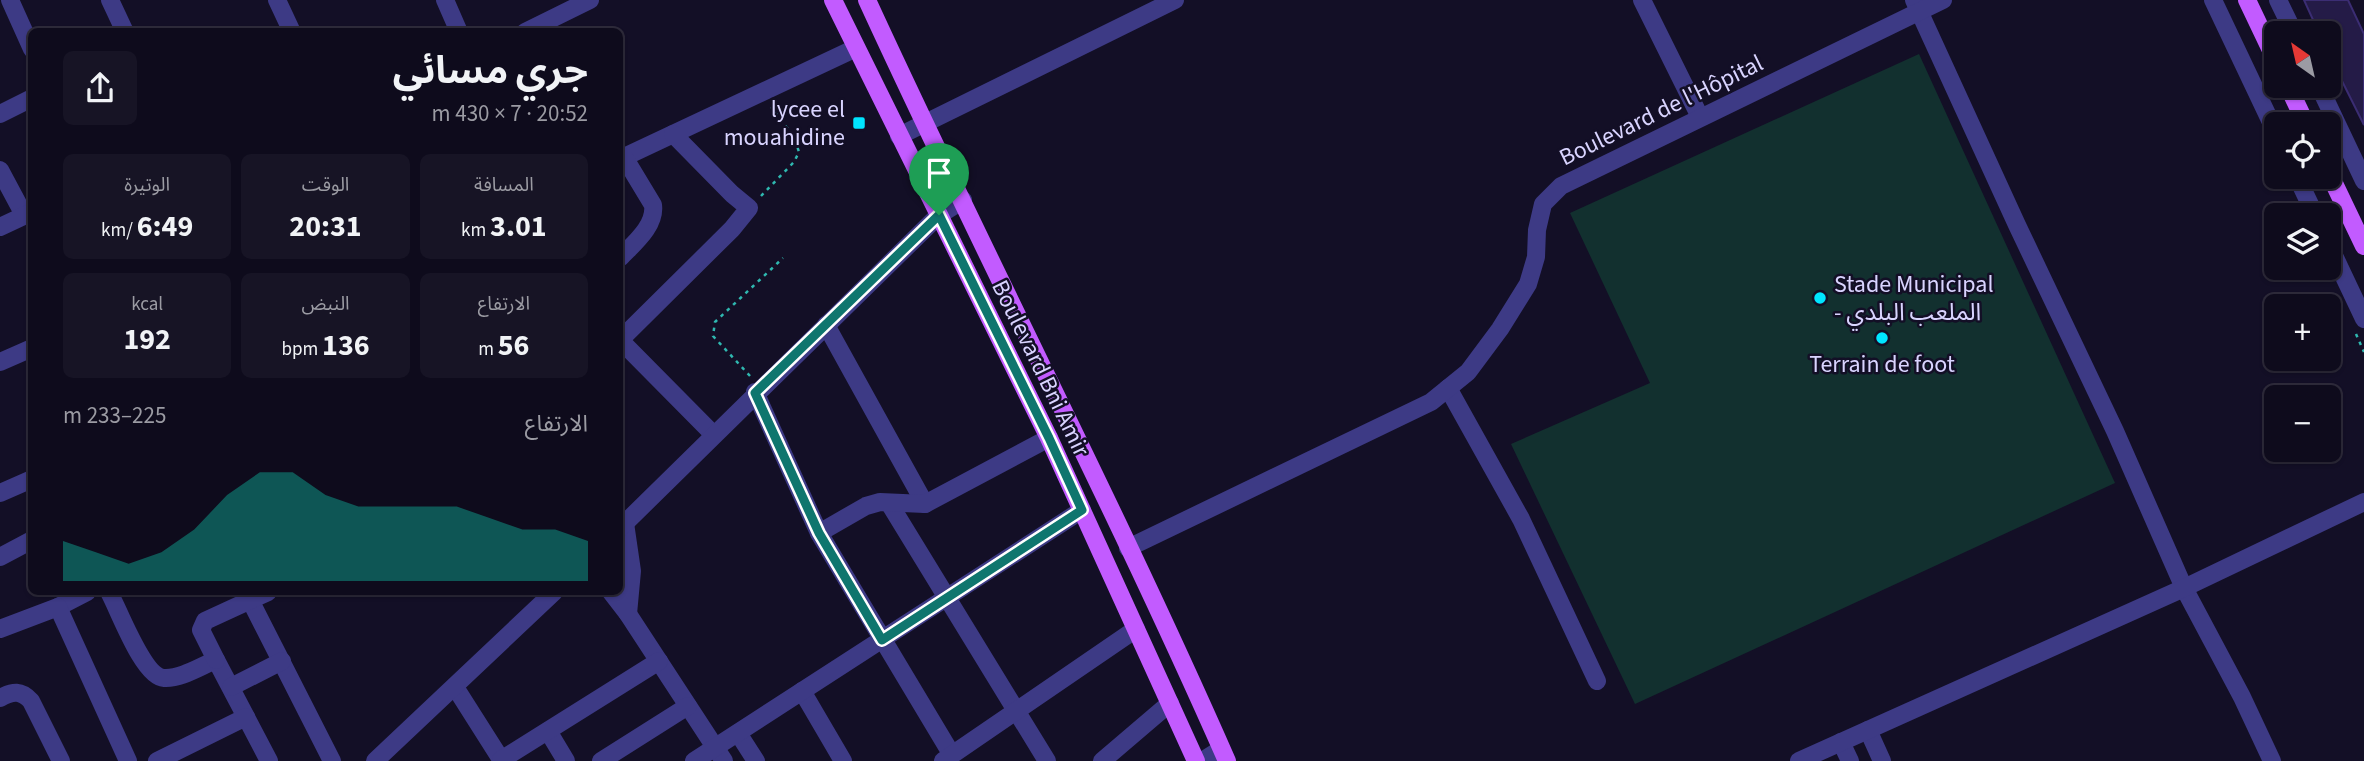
<!DOCTYPE html>
<html lang="ar">
<meta charset="utf-8">
<style>
body{margin:0;font-family:"Source Sans 3","Noto Sans Arabic",sans-serif;background:#171425;color:#f1f3f6;direction:rtl;height:100vh;display:flex;flex-direction:column;font-size:26px;white-space:nowrap}
*{box-sizing:border-box;margin:0}
p{font-size:23px;color:#9b9ba3}
.icon{flex:none;width:38px;height:38px;fill:none;stroke:currentColor;stroke-width:2;stroke-linecap:round;stroke-linejoin:round}
.map{position:relative;flex:1;overflow:hidden;direction:ltr}
.details{position:absolute;left:28px;top:28px;width:595px;height:567px;display:flex;flex-direction:column;background:#0e0b1c;border-radius:10px;box-shadow:0 2px 5px #0004,0 0 0 2px #2e2b3b;direction:rtl}
.details>*{flex:none}
.needle{width:46px;rotate:326deg}
.tools{position:absolute;left:2264px;top:21px;display:grid;gap:14px}
.tools a{display:grid;place-items:center;width:77px;height:77px;border-radius:10px;background:#0e0b1c;box-shadow:0 2px 5px #0004,0 0 0 2px #2e2b3b;font-size:35px}
.pin{position:absolute;display:grid;place-items:center;width:60px;height:60px;color:#fff;margin:-72px -30px;border-radius:50% 50% 50% 0;rotate:-45deg;box-shadow:0 0 7px #0007}
.pin .icon{rotate:45deg}
.round{display:grid;place-items:center;flex:none;width:74px;height:74px;border-radius:10px;background:#171425}
.summary{display:flex;align-items:center;justify-content:space-between;height:119px;padding:0 35px}
h1{font-size:38px;font-weight:700;line-height:52px}
.metrics{display:grid;grid-template-columns:repeat(3,1fr);gap:10px;height:119px;padding:7px 35px}
.metrics div{display:grid;align-content:center;border-radius:10px;background:#171425;text-align:center}
.metrics b{font-size:30px;font-weight:700}
.metrics small{font-size:19px;font-weight:400}
.metrics p{font-size:19px}
.chart{height:196px;padding:14px 35px}
.chart p{display:flex;justify-content:space-between}
.chart svg{width:100%;height:126px;margin-top:7px;fill:#0f766e;opacity:.7}
.map>svg:first-child{display:block}
</style>
<div class="map">
<svg width="2364" height="761" viewBox="0 0 2364 761">
<rect width="100%" height="100%" fill="#130f26"/>
<path fill="#12302f" d="M1919,54L2115,483L1635,704L1511,444L1650,383L1570,213Z"/>
<path fill="#241b47" stroke="#3b2d73" stroke-width="2" d="M2304,0H2348L2364,34V125L2329,55V33H2319Z"/>
<g fill="none" stroke-linecap="round" stroke-linejoin="round">
<g stroke="#2fb8b0" stroke-width="2.5" stroke-dasharray="3.5 5" stroke-linecap="butt">
<path d="M2269,152L2277,168"/>
<path d="M761,196L794,162L799,152L794,137L771,107"/>
<path d="M2356,334L2364,352"/>
<path d="M750,376L713,336L715,322L783,258"/>
</g>
<g stroke="#3d3a85" stroke-width="18">
<path d="M10,0L32,49"/>
<path d="M110,0L125,32"/>
<path d="M277,0L292,32"/>
<path d="M445,0L459,32"/>
<path d="M1642,0L1700,117"/>
<path d="M1914,0L2017,225L2115,431L2184,588L2242,697L2272,761"/>
<path d="M2213,0L2277,135"/>
<path d="M2278,0L2294,33"/>
<path d="M525,32L590,0"/>
<path d="M2319,86L2364,181"/>
<path d="M0,114L32,98"/>
<path d="M899,136L1175,0"/>
<path d="M620,159L856,48"/>
<path d="M0,170L24,215"/>
<path d="M2297,177L2315,215"/>
<path d="M0,227L32,212"/>
<path d="M2329,245L2364,319"/>
<path d="M620,258C633,244 656,226 653,205L624,157"/>
<path d="M826,325L925,504"/>
<path d="M620,340L732,229L749,208L732,194L673,134"/>
<path d="M620,340L713,434"/>
<path d="M0,362L32,348"/>
<path d="M1448,388L1521,519L1597,681"/>
<path d="M755,392L819,533L952,755"/>
<path d="M0,493L32,479"/>
<path d="M889,503L1047,761"/>
<path d="M625,523L632,571L628,614"/>
<path d="M620,528L939,215L963,200"/>
<path d="M819,533L866,506L880,502L925,504L1049,438"/>
<path d="M1128,548L1431,402L1468,372L1500,329L1528,284L1536,257L1537,230L1543,204L1561,186L1943,0"/>
<path d="M0,557L32,540"/>
<path d="M109,592C119,610 143,677 164,678C181,679 201,666 216,660L246,717"/>
<path d="M246,592L332,761"/>
<path d="M611,592L628,614L724,761"/>
<path d="M58,607L87,592"/>
<path d="M0,629L58,607L128,761"/>
<path d="M216,660L201,630L205,621L268,592"/>
<path d="M231,687L282,661"/>
<path d="M455,687L502,761"/>
<path d="M802,691L843,761"/>
<path d="M0,698C13,691 21,690 31,701L61,761"/>
<path d="M1868,730L1882,761"/>
<path d="M548,731L566,761"/>
<path d="M738,733L756,761"/>
<path d="M1841,742L1850,761"/>
<path d="M501,760L659,661"/>
<path d="M157,761L246,717L269,761"/>
<path d="M375,761L554,592"/>
<path d="M601,761L688,706"/>
<path d="M694,761L1082,510"/>
<path d="M943,761L1136,629"/>
<path d="M1102,761L1170,703"/>
<path d="M1202,761L1221,749"/>
<path d="M1799,761L2184,588L2364,502"/>
</g>
<g stroke="#c25bff" stroke-width="18">
<path d="M833,0L1049,438L1196,761"/>
<path d="M867,0C984,255 1114,504 1227,761"/>
<path d="M2247,0L2277,63"/>
<path d="M2288,86L2306,124"/>
<path d="M2329,173L2364,246"/>
</g>
</g>
<g fill="none" stroke-linecap="round" stroke-linejoin="round">
<g stroke="#fff" stroke-width="14">
<path id="route" d="M939,215L1049,438L1082,510L882,640L819,533L755,393Z"/>
</g>
<use href="#route" stroke="#0f766e" stroke-width="9"/>
</g>
<g fill="#00e5ff" stroke="#130f26" stroke-width="2.5">
<rect x="852" y="116" width="14" height="14" rx="3.5"/>
<circle cx="1820" cy="298" r="7"/>
<circle cx="1882" cy="338" r="7"/>
</g>
<g text-anchor="middle" stroke-width="5" stroke-linejoin="round" paint-order="stroke">
<g font-size="24" fill="#d9d4ff" stroke="#130f26" text-anchor="end">
<text x="845" y="117">lycee el<tspan x="845" dy="28">mouahidine</tspan></text>
<text x="1834" y="292" text-anchor="start">Stade Municipal<tspan x="1834" dy="28">- الملعب البلدي</tspan></text>
<text x="1882" y="372" text-anchor="middle">Terrain de foot</text>
</g>
<g font-size="24" fill="#d9d4ff" stroke="#130f26">
<text transform="translate(1661 110) rotate(-26)" y="8">Boulevard de l'Hôpital</text>
<text transform="translate(1041 368) rotate(64)" y="8">Boulevard Bni Amir</text>
</g>
</g>
</svg>
<div class="tools">
<a><svg class="needle" viewBox="-14 -14 28 28"><path d="M0-13l5 13h-10z" fill="#e53935"/><path d="M0 13l5-13h-10z" fill="#9b9ba3"/></svg></a>
<a><svg class="icon" aria-label="locate" viewBox="0 0 24 24"><circle cx="12" cy="12" r="6"/><path d="M12 2v4M12 18v4M2 12h4M18 12h4"/></svg></a>
<a><svg class="icon" aria-label="layers" viewBox="0 0 24 24"><path d="M12 4l9 5-9 5-9-5zM3 14l9 5 9-5"/></svg></a>
<a>+</a>
<a>−</a>
</div>
<div class="pin" style="left:939px;top:215px;background:#1e9e55"><svg class="icon" aria-label="arrive" viewBox="0 0 24 24"><path d="M6 21V4h12l-3 4 3 4H6"/></svg></div>
<section class="details">
<div class="summary"><div><h1>جري مسائي</h1><p>20:52 · 7 × 430 m</p></div><a class="round"><svg class="icon" aria-label="share" viewBox="0 0 24 24"><path d="M12 15V3M7 8l5-5 5 5M5 13v7h14v-7"/></svg></a></div>
<div class="metrics">
<div><p>المسافة</p><b>3.01<small> km</small></b></div>
<div><p>الوقت</p><b>20:31</b></div>
<div><p>الوتيرة</p><b>6:49<small> /km</small></b></div>
</div>
<div class="metrics">
<div><p>الارتفاع</p><b>56<small> m</small></b></div>
<div><p>النبض</p><b>136<small> bpm</small></b></div>
<div><p>kcal</p><b>192</b></div>
</div>
<div class="chart"><p><span>الارتفاع</span>225–233 m</p>
<svg viewBox="0 0 160 44" preserveAspectRatio="none"><path d="M0 44V30L10 34L20 38L30 34L40 26L50 14L60 6L70 6L80 14L90 18L100 18L110 18L120 18L130 22L140 26L150 26L160 30V44z"/></svg>
</div>
</section>
</div>
